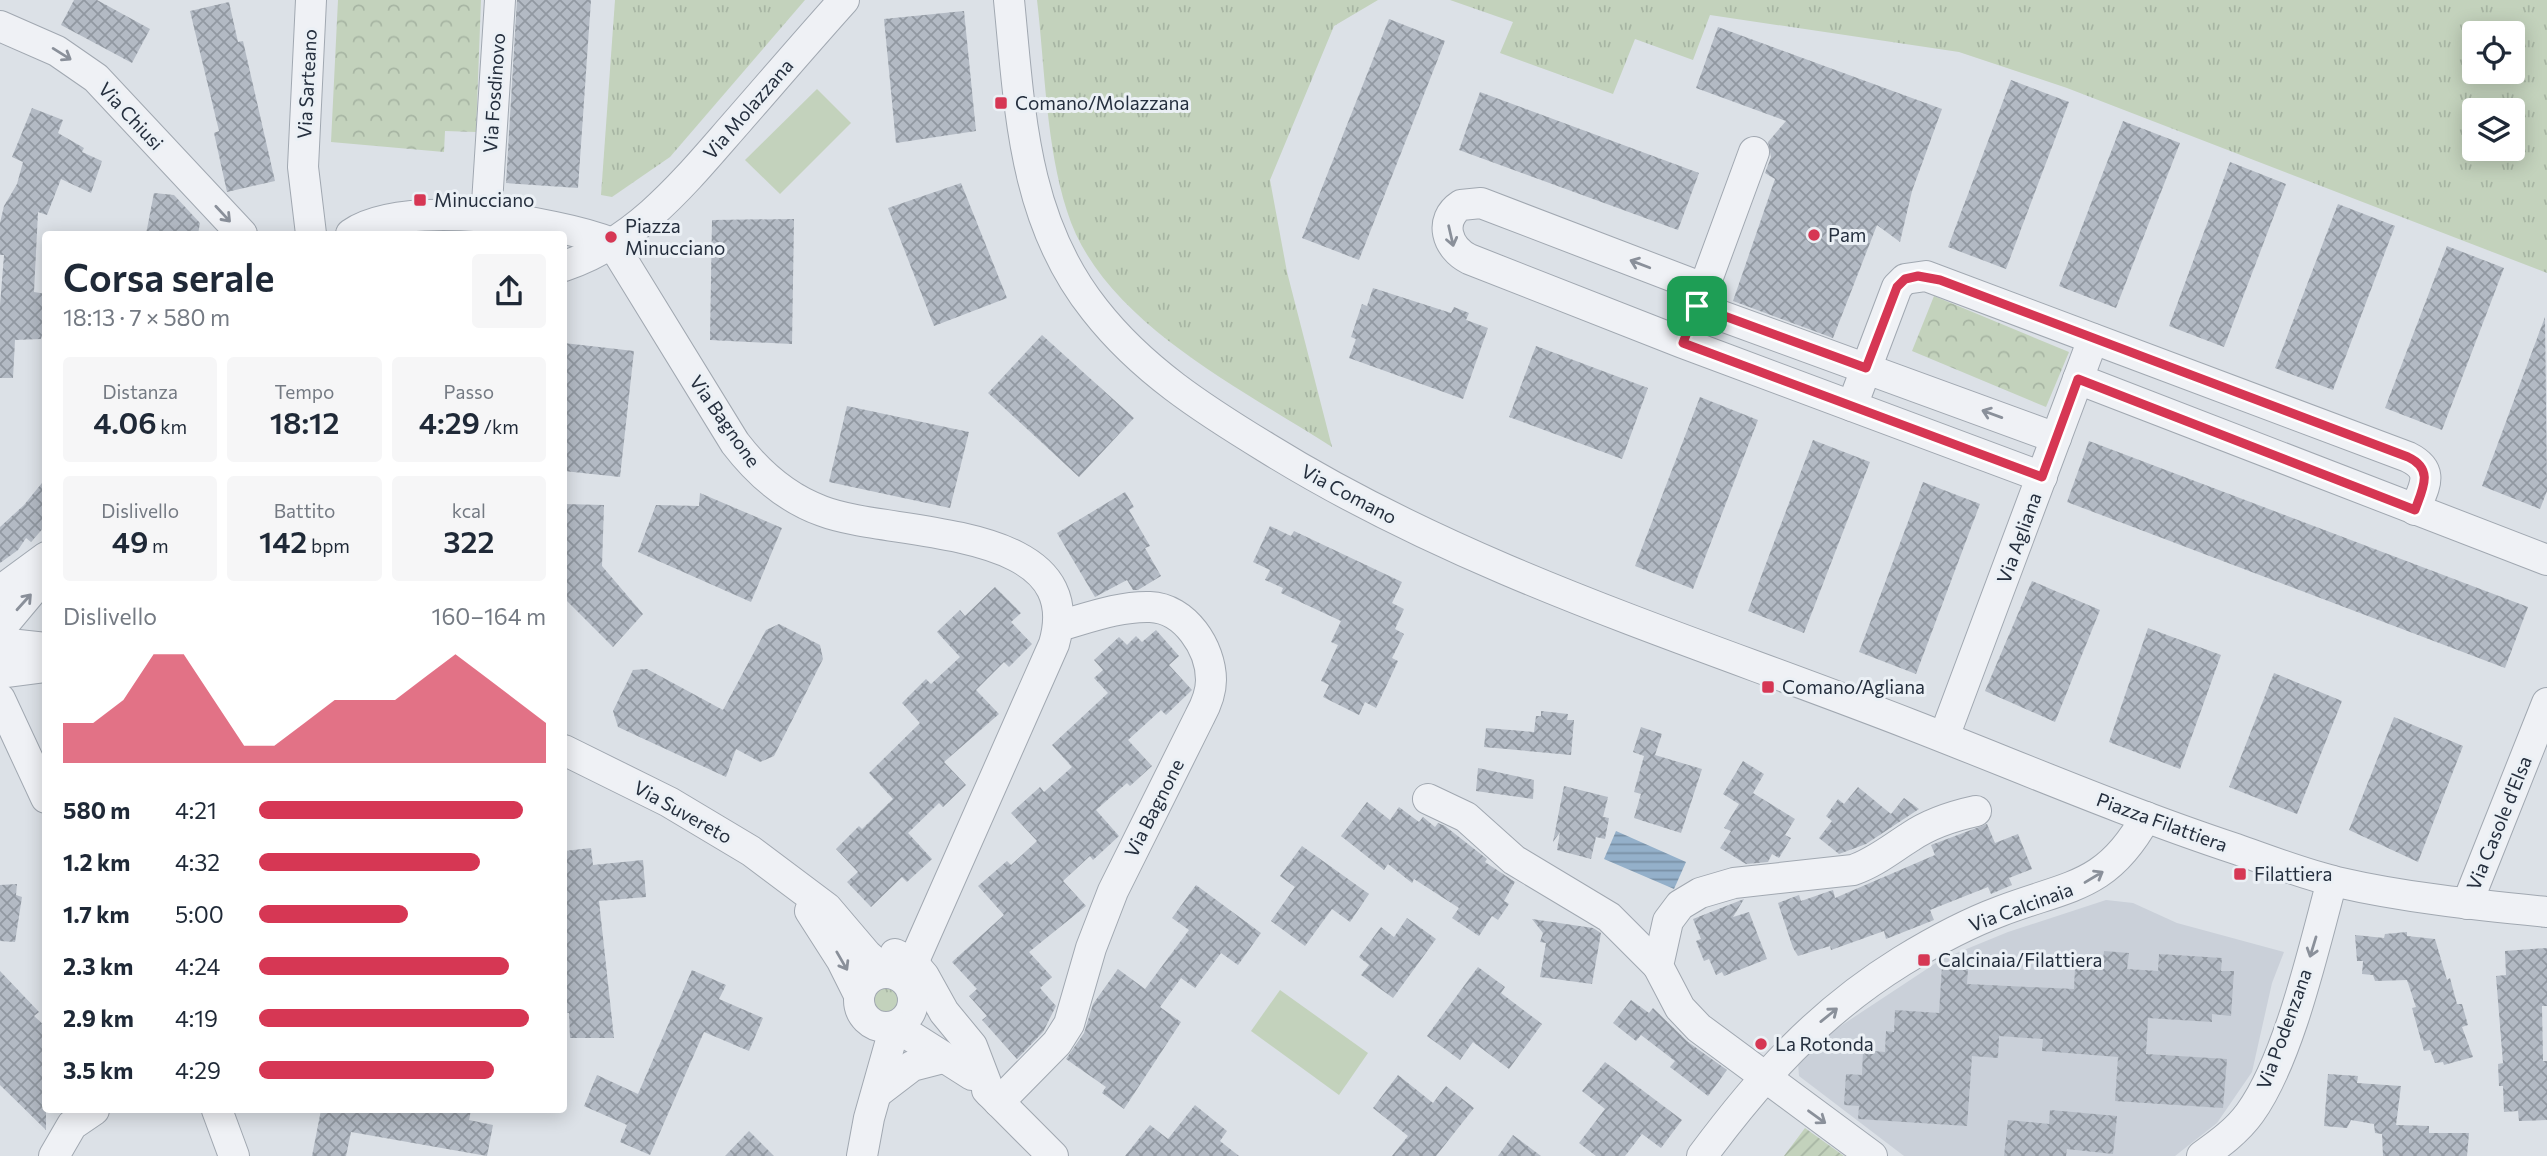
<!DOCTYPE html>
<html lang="it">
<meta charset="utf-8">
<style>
body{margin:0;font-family:Commissioner,sans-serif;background:#f6f6f7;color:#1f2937;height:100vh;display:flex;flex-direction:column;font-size:26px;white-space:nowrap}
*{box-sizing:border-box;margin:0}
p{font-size:23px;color:#747a83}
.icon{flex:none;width:38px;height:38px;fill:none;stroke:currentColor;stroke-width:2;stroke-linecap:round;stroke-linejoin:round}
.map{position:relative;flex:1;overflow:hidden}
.details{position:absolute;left:42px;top:231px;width:525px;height:882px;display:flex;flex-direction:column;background:#fff;border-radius:7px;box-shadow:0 4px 18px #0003}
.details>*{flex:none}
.tools{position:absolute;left:2462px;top:21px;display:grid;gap:14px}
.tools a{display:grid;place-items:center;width:63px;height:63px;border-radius:7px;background:#fff;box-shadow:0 4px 18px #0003;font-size:35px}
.pin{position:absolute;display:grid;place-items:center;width:60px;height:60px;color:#fff;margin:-30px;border-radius:14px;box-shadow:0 4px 10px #0006}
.round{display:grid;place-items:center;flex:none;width:74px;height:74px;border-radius:7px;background:#f6f6f7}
.summary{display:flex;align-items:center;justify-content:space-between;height:119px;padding:0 21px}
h1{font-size:38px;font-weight:600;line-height:52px}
.figures{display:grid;grid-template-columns:repeat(3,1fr);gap:10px;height:119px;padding:7px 21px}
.figures div{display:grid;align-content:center;border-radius:7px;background:#f6f6f7;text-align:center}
.figures b{font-size:30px;font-weight:600}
.figures small{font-size:19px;font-weight:400}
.figures p{font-size:19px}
.chart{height:196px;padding:14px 21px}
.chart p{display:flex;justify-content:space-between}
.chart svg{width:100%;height:126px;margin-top:7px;fill:#d63754;opacity:.7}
ul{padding:0 21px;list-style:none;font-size:23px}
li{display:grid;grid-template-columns:112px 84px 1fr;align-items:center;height:52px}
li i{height:18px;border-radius:9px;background:#d63754}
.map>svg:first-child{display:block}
</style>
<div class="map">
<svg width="2547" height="1156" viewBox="0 0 2547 1156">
<defs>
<pattern id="grass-tufts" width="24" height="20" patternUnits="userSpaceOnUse" patternTransform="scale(1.75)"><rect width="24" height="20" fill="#c3d2bc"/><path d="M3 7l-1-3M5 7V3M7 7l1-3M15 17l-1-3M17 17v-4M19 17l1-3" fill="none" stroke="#a7b5a3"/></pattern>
<pattern id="park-crowns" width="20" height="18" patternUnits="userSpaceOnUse" patternTransform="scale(1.75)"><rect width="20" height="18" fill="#c3d2bc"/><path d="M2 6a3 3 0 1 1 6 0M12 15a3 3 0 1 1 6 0" fill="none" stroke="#a7b5a3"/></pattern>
<pattern id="garden-furrows" width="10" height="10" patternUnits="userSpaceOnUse" patternTransform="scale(1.75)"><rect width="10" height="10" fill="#c3d2bc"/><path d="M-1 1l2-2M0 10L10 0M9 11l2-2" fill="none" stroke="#a7b5a3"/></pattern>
<pattern id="water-rules" width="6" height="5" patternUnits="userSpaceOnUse" patternTransform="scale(1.75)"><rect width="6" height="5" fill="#94b0ca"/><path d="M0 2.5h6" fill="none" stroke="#7990a5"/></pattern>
<pattern id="building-cross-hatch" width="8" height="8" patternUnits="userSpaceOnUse" patternTransform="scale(1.75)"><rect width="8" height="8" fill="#b3bac4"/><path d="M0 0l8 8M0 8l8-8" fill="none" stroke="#9198a1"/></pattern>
</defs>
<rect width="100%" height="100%" fill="#dce1e7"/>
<path fill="#cad0d9" d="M2106,900L2133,903L2177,923L2284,952L2272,983L2252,1072L2217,1123L2175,1156H1904L1799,1076L1798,1063L1836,1029L1942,959L2008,932Z"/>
<g fill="url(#grass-tufts)" fill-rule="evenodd">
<path d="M615,0H805L670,157L612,197L601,195Z"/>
<path d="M1037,0H1378L1334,26L1270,180L1287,272L1332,447C1241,388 1101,321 1067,211C1046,145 1045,69 1037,0Z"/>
<path d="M1450,0H2547V273L2067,88L1959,52L1710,15L1693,60L1635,39L1613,94L1500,53L1513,22ZM2474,33H2513V72H2474ZM2474,110H2513V149H2474Z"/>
<circle cx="885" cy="1001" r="16"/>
</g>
<g fill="url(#park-crowns)">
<path d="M338,0H481L476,132L445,131L444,152L331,142Z"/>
<path d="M1934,296L2069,352L2046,407L1912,351Z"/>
</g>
<path fill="url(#garden-furrows)" d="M1805,1128L1844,1156H1784Z"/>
<g fill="#c3d2bc">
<path d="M817,89L851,123L780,194L745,160Z"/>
<path d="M1280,990L1368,1053L1339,1095L1251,1031Z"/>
</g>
<path fill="url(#water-rules)" d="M1616,831L1686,862L1674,889L1604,859Z"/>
<g fill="url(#building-cross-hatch)">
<path d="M74,0H97L150,29L132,63L61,25Z"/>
<path d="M517,0H591L578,188L506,183Z"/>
<path d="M229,2L238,42L243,41L275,181L227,192L214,133L219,131L190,11Z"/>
<path d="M964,11L976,131L896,143L884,19Z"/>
<path d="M1389,19L1445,41L1359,260L1302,238Z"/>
<path d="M1718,27L1942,109L1912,191L1900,242L1877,225L1833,338L1733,301L1775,179L1765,173L1771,157L1768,142L1786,121L1696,88Z"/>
<path d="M2011,80L2069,102L2006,269L1948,247Z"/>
<path d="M1480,92L1699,173L1678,230L1459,150Z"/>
<path d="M32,108L63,120L58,133L84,148L82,152L102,161L91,193L61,179L47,215L38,212L34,292L46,294V335H42L41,339L15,340L13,378H0V305L4,255H0V223L4,206L17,184L23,162L12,157Z"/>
<path d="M2123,121L2180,143L2116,308L2059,286Z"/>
<path d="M2230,162L2286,184L2224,347L2169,326Z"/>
<path d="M961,183L1007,298L934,326L888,208Z"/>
<path d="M154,193L174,195L200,223L198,234H146Z"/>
<path d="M2338,204L2395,226L2333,390L2275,368Z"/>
<path d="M794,219L792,344L710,340L712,220Z"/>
<path d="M2447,246L2504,268L2442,430L2385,408Z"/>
<path d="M1373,288L1451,313L1454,307L1469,313L1466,320L1488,328L1463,399L1349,358L1356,339L1351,337L1362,304L1367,306Z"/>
<path d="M2545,317L2547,491L2540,509L2482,486Z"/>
<path d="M1042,335L1134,418L1079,477L988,393Z"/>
<path d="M564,343L634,351L620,477L564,471Z"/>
<path d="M1536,346L1648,388L1622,459L1509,417Z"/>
<path d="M1700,397L1758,420L1693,589L1635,566Z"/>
<path d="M847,406L969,432L950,508L829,482Z"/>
<path d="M1813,440L1870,462L1804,633L1748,611Z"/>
<path d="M2089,441L2528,607L2505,668L2067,502Z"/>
<path d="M46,478V525L31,542L26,538L18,550L0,563V527L24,505Z"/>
<path d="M1923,482L1980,504L1916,674L1859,652Z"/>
<path d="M1125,492L1134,507L1129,510L1150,546L1145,548L1161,576L1138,590H1133L1127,580L1095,597L1057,533Z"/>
<path d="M700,493L782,528L751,602L638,552L656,505L699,506Z"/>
<path d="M564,504L604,505L602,566L643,614L613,647L564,598Z"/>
<path d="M1270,526L1291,536L1294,531L1402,582L1392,603L1404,609L1395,629L1404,634L1392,658L1398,661L1376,708L1365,702L1359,715L1323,697L1329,685L1321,681L1338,645L1331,642L1341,621L1281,593L1283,588L1265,580L1270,570L1253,562Z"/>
<path d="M2032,581L2100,610L2055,722L1985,691Z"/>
<path d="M995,587L1021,613L1011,622L1032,644L1009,667L1004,662L976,690L999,714L944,762L966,785L943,807L939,803L908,833L932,859L907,882L902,877L871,907L847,882L858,872L836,849L859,826L862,829L893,799L869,773L920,723L902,703L926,679L931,684L960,657L937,632L960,610L965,616Z"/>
<path d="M779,624L820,645L823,659L774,756L760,762L736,749L726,777L618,727L613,711L633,670L647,669L723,710L766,630Z"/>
<path d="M2148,628L2221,655L2180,769L2109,742Z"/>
<path d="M1156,630L1179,656L1169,665L1192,690L1166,715L1161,710L1128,740L1152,766L1130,786L1127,783L1096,810L1119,836L1093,860L1090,856L1063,881L1086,906L1029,952L1052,977L1040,988L1056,1006L1043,1032L1017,1059L982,1020L987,1016L969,996L977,989L952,962L1004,915L978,886L1007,861L1011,865L1037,841L1011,813L1040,787L1044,792L1072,767L1052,745L1108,693L1094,678L1103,670L1094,660L1119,637L1127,645L1136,636L1142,642Z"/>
<path d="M2274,673L2342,701L2297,814L2229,787Z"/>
<path d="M1541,711L1568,714L1567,720H1574L1571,755L1484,747L1486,728L1534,732L1536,716H1541Z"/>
<path d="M2394,717L2463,746L2418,862L2349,830Z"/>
<path d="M1641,727L1662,734L1655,755L1702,769L1681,833L1634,818L1641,794L1634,792L1644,756L1633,752Z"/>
<path d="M1743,761L1764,774L1753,793L1795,819L1785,835L1791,838L1779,858L1772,854L1768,862L1746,864L1720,848L1731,831L1724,828L1739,804L1723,794Z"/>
<path d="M1478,768L1534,780L1533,799L1476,791Z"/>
<path d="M1564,786L1608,797L1603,817L1609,818L1605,839L1596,837L1591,859L1557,850L1560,832L1553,842Z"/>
<path d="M1858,787L1891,814L1904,798L1919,809L1866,844L1839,854L1819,838L1832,821L1826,816L1838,799L1844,804Z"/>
<path d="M1367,802L1390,820L1399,807L1419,822L1423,817L1435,827L1438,823L1445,826L1487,859L1485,862L1515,882L1504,901L1509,904L1498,920L1492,916L1479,936L1452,918L1459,908L1414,879L1412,883L1388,864L1384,870L1341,836Z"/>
<path d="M1987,824L1995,843L2018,834L2032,869L2009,878L2012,885L1991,894L1988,887L1930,910L1934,920L1886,939L1884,931L1831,950L1830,946L1798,956L1793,948L1778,903L1799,895L1801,901L1833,890L1835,898L1935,855L1931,845Z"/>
<path d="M1302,846L1369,894L1350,922L1332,909L1305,946L1271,921L1295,887L1280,876Z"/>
<path d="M591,848L593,865L643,860L646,897L599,901L614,1038H570L569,1013H564V851Z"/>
<path d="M17,884L16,895L22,897L15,942L0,941V885Z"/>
<path d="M1196,885L1261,933L1238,965L1221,953L1195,988L1181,978L1160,1007L1181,1022L1124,1109L1102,1093L1106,1087L1066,1059L1084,1033L1093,1004L1118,969L1145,989L1189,930L1172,918Z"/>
<path d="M1744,899L1733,917L1749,912L1767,959L1724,976L1722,972L1716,975L1709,959L1704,961L1696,941L1701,939L1693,919Z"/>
<path d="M1407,918L1436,939L1393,998L1361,975L1369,965L1359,957L1381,927L1394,937Z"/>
<path d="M1532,919L1593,928L1601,933L1592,984L1540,977L1546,943L1540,942L1543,933Z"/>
<path d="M2407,932V936L2435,939L2447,980L2450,978L2457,1004H2462L2468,1025L2462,1027L2473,1057L2444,1065L2443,1062L2435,1063L2430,1050L2424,1051L2412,1008L2416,1007L2407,980L2375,981L2373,975L2362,974L2363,961H2357L2355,935L2384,938L2385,934Z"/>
<path d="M2547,948V1006H2542L2543,1061H2547V1120L2519,1121L2518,1111L2504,1112L2503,1086H2499L2498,1064L2503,1063L2496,976L2506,975L2505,951Z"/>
<path d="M2104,951L2129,953L2127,969L2158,971L2159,954L2222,958L2221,971H2234L2231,1016L2212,1014V1022L2148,1018L2146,1054L2227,1059L2223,1108L2115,1101L2118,1057L2042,1051L2043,1039L1999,1036L1998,1058L1972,1056L1967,1126L1858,1119L1859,1106L1844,1105L1846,1074L1862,1075L1863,1050L1885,1052L1886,1031L1894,1032L1895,1010L1939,1013L1942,966L1968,968L1967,984L2074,989L2075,968L2102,970Z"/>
<path d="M1478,967L1505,987L1501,993L1542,1024L1509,1069L1473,1042L1460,1060L1427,1036Z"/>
<path d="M692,970L726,985L719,999L763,1018L749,1051L704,1032L650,1155L620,1142L627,1125L584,1106L597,1075L638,1094Z"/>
<path d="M0,971L39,1012L34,1016L46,1027V1130L0,1085Z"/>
<path d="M1631,1000L1649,1013L1653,1008L1688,1042L1727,1070L1708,1096L1670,1067L1675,1061L1641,1035L1636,1041L1613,1023Z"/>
<path d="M1605,1062L1682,1120L1661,1148L1642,1134L1625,1156H1596L1579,1143L1605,1109L1582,1091Z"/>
<path d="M2328,1074L2358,1076L2357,1083L2401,1086L2396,1125L2429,1126V1133H2469L2467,1156H2383L2382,1134L2375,1133L2374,1124L2351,1120L2347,1128L2324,1126Z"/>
<path d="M1398,1075L1433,1103L1446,1086L1474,1108L1436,1156H1392L1408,1136L1373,1108Z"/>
<path d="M1195,1105L1227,1131L1220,1141L1239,1156H1125L1150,1125L1168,1139Z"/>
<path d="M321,1110H471L469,1120L493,1125L487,1156L351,1132L346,1156H312Z"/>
<path d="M2050,1110L2117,1116L2113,1154L2067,1149L2066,1156H2004L2008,1120L2049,1124Z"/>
<path d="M749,1131L774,1156H725Z"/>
<path d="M1513,1135L1541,1156H1498Z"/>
</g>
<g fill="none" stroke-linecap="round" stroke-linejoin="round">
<g stroke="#a1a8b1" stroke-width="32">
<g id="minor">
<path d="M1009,0C1020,111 1023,220 1095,310C1142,370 1203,409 1267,448C1467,572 1694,640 1912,725C2020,767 2127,813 2236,849C2270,861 2303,874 2337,882C2406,898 2477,905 2547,912"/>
<path d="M0,26L57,51L96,78L242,234"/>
<path d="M486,219L500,0"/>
<path d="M311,234L303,167L311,0"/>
<path d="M351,234C403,198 555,220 612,243L735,443C758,473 786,498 822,511C892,538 1089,522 1054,644L913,963"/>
<path d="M564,266C639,241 687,179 738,121C773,81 808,40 844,0"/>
<path d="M1703,288L1481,203L1461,205C1438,220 1447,248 1469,259L1683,343L2042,477"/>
<path d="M1697,307L2056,438"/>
<path d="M1697,307L1754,152"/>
<path d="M2078,379L2547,560"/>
<path d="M1852,406L1897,287L1905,279L1926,276L2408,457C2436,471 2424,486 2415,510"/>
<path d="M0,591L46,557"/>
<path d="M0,629L46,574"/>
<path d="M0,643L46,648"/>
<path d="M0,673L46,667"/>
<path d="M0,699L46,798"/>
<path d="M1944,737L2093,339"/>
<path d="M564,750L669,802L751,851L827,908L867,955L886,972"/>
<path d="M1428,799L1466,817L1514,860L1609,917L1658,966"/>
<path d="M2467,904L2547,703"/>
<path d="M810,911L842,961L859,995"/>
<path d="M895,954L913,963L924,976L944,1012L972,1046L990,1093"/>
<circle cx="886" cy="1000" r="27"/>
<path d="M895,1026L972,1075"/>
<path d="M987,1090L1053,1156"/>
<path d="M878,1092L912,1066L943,1058"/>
<path d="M999,1102L1057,1043L1069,1024L1091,948L1113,891L1200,716C1206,705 1211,693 1211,680C1211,648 1185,608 1150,607C1119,606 1088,618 1059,626"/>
<path d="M217,1110L234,1156"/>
<path d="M54,1156L72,1125L94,1110"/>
<path d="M862,1156L869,1118L895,1026"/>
<path d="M1702,1156C1760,1078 1818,1013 1902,961C1933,942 1966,924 2001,911C2069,885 2107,888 2146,817"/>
<path d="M1872,1156L1699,1028L1680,1008L1658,966L1668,921L1680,905L1700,893L1734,883L1853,870C1874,863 1891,849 1910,837C1929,824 1953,816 1976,811"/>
<path d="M2202,1156C2219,1144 2237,1131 2250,1113C2289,1059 2314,947 2332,881"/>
</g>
</g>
<use href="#minor" stroke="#eff1f5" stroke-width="30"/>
</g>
<defs><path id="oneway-shaft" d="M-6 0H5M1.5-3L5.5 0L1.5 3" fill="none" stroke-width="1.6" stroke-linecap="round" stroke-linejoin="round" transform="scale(1.75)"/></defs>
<g stroke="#8a909a">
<use href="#oneway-shaft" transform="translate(62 54) rotate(32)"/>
<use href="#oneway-shaft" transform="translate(223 214) rotate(47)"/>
<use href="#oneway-shaft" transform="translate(1451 236) rotate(77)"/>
<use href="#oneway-shaft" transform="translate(1640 264) rotate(-159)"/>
<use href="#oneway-shaft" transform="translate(1992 414) rotate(-160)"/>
<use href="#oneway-shaft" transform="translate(24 602) rotate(-48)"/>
<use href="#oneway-shaft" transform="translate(2094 877) rotate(-31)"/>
<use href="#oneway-shaft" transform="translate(2313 947) rotate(107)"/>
<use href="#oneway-shaft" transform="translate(842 961) rotate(60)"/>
<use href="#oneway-shaft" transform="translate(1829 1015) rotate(-39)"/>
<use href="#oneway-shaft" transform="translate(1817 1117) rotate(36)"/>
</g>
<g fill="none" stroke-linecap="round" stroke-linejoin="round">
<g stroke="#fff" stroke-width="14">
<path id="route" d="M1918,276L1940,280L2408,457C2434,469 2423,488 2415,510L2078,379L2042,477L1683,343L1697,306L1866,368L1897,287L1905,279Z"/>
</g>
<use href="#route" stroke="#d63754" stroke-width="9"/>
</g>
<g fill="#d63754" stroke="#ebf0f5" stroke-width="2.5">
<rect x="994" y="96" width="14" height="14" rx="3.5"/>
<rect x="413" y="193" width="14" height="14" rx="3.5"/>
<circle cx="1814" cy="235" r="7"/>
<circle cx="611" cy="237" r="7"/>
<rect x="1761" y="680" width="14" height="14" rx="3.5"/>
<rect x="2233" y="867" width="14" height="14" rx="3.5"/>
<rect x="1917" y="953" width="14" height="14" rx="3.5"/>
<circle cx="1761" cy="1044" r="7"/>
</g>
<g text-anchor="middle" stroke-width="6" stroke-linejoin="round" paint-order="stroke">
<g font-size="19" fill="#252f3e" stroke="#ebf0f5">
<text transform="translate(307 84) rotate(-87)" y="7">Via Sarteano</text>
<text transform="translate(494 93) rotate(-86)" y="7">Via Fosdinovo</text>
<text transform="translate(748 109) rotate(-49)" y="7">Via Molazzana</text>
<text transform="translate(131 116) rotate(47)" y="7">Via Chiusi</text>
<text transform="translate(725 421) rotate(55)" y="7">Via Bagnone</text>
<text transform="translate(1349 494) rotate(28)" y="7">Via Comano</text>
<text transform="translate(2019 538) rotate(-70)" y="7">Via Agliana</text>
<text transform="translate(1154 808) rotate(-63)" y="7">Via Bagnone</text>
<text transform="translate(683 812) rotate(29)" y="7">Via Suvereto</text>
<text transform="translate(2162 822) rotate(20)" y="7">Piazza Filattiera</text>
<text transform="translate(2499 823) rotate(-68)" y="7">Via Casole d'Elsa</text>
<text transform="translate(2021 907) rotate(-20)" y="7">Via Calcinaia</text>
<text transform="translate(2284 1029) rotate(-70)" y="7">Via Podenzana</text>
</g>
<g font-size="19" fill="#252f3e" stroke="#ebf0f5" text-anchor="start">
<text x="1015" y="110">Comano/Molazzana</text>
<text x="434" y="207">Minucciano</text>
<text x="625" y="233">Piazza<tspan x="625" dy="22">Minucciano</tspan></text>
<text x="1828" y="242">Pam</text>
<text x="1782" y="694">Comano/Agliana</text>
<text x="2254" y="881">Filattiera</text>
<text x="1938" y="967">Calcinaia/Filattiera</text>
<text x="1775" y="1051">La Rotonda</text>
</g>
</g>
</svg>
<div class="tools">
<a><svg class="icon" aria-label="locate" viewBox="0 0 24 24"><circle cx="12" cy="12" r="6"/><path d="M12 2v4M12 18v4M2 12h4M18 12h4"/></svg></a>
<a><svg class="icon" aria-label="layers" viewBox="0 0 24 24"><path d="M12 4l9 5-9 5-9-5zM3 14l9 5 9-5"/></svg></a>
</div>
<div class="pin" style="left:1697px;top:306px;background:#1e9e55"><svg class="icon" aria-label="arrive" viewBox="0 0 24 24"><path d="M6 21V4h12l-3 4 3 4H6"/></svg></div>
<section class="details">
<div class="summary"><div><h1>Corsa serale</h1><p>18:13 · 7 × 580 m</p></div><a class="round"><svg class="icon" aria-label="share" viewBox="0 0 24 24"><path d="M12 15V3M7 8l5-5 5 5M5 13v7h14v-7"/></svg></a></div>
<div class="figures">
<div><p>Distanza</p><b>4.06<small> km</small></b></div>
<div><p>Tempo</p><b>18:12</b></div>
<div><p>Passo</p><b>4:29<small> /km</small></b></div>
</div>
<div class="figures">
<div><p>Dislivello</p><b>49<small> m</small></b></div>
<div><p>Battito</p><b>142<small> bpm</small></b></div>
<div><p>kcal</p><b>322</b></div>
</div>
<div class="chart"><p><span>Dislivello</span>160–164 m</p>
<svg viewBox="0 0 160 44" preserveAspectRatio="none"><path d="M0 44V30L10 30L20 22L30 6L40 6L50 22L60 38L70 38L80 30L90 22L100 22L110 22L120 14L130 6L140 14L150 22L160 30V44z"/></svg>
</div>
<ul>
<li><b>580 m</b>4:21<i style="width:92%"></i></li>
<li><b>1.2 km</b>4:32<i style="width:77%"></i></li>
<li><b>1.7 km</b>5:00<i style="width:52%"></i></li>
<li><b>2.3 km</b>4:24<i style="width:87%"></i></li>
<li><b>2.9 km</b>4:19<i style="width:94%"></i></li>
<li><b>3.5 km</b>4:29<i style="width:82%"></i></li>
</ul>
</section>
</div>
